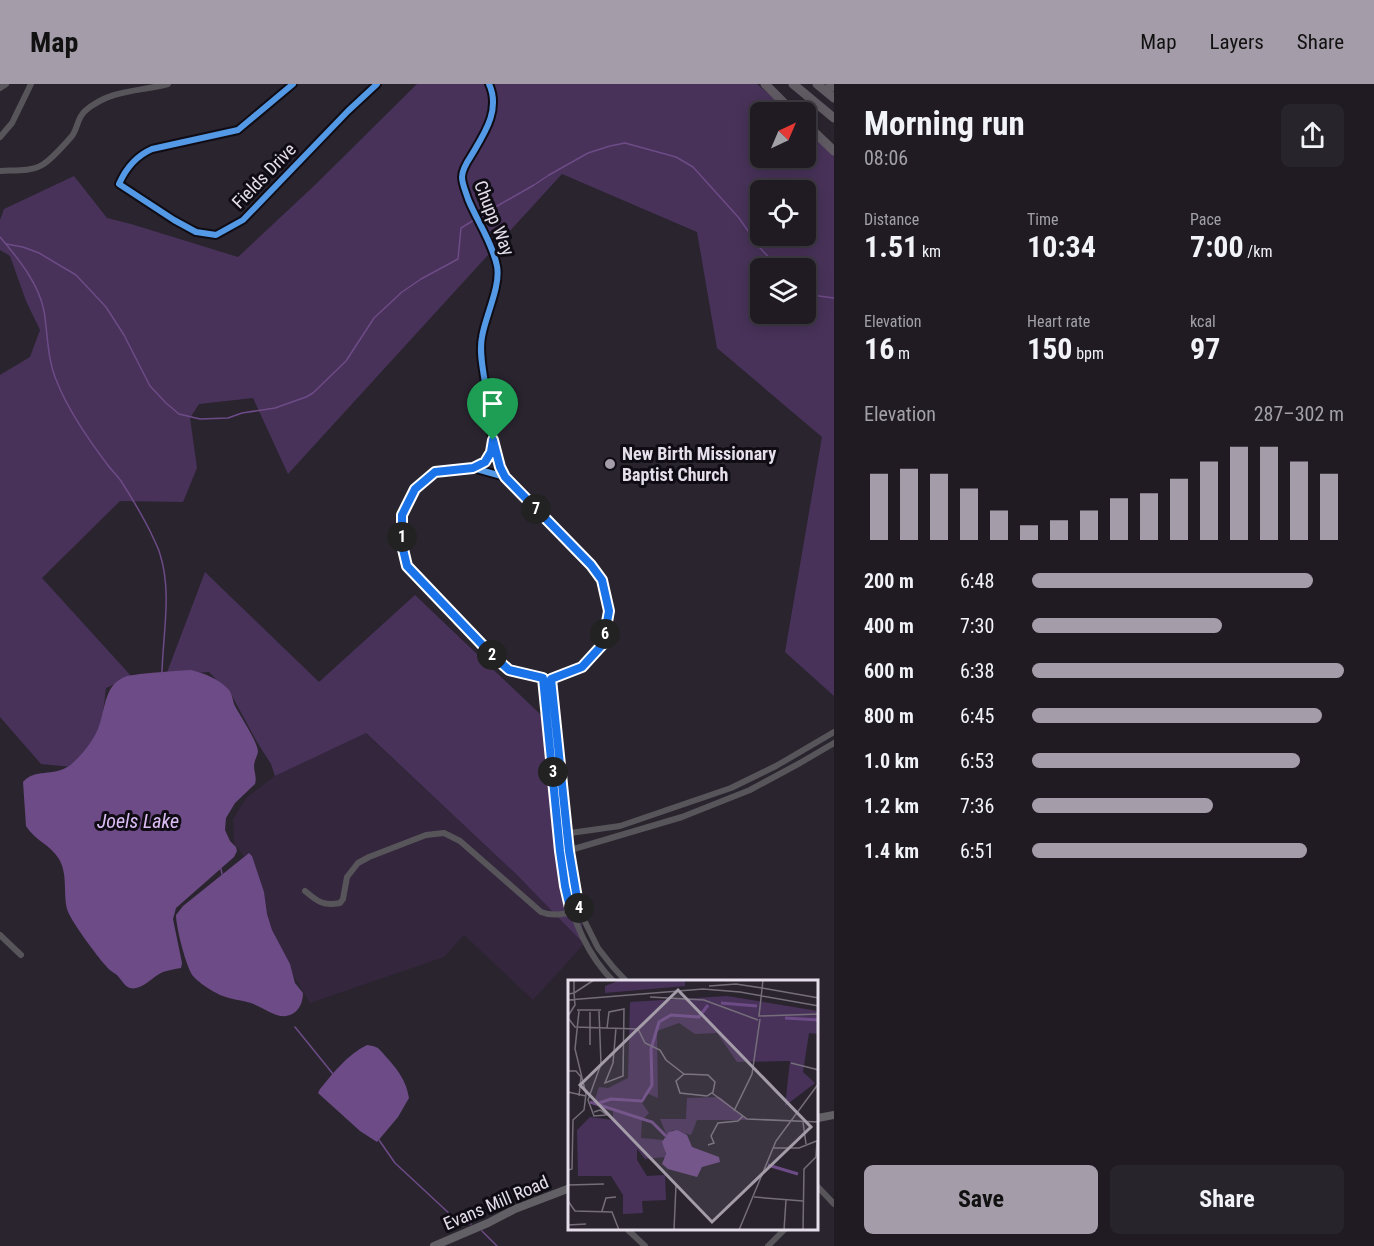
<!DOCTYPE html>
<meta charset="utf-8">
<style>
body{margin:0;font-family:"Roboto Condensed",sans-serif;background:#28242b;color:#f1f3f6;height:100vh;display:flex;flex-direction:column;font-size:22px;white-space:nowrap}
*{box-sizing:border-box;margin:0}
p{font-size:20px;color:#a2a1a6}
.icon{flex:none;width:33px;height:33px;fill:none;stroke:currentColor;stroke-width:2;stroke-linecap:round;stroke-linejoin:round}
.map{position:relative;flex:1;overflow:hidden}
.drawer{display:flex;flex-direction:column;background:#201b23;width:540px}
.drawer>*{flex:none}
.needle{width:39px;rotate:44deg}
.tools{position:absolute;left:750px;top:18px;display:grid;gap:12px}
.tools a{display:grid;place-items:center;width:66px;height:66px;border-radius:9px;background:#201b23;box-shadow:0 3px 15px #0003,0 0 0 2px #3d3941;font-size:30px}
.pin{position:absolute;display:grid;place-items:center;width:51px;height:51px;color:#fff;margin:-62px -26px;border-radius:50% 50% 50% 0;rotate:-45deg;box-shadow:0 0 6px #0007}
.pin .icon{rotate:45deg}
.km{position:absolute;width:30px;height:30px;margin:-15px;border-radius:50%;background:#222;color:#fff;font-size:16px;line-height:30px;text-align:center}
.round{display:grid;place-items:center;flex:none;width:63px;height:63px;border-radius:9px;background:#28242b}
.head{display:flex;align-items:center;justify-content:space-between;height:102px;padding:0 30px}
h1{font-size:33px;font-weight:700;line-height:45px}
.stats{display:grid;grid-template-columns:repeat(3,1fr);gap:9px;height:102px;padding:6px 30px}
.stats div{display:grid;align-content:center}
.stats b{font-size:30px;font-weight:700}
.stats small{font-size:16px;font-weight:400}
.stats p{font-size:16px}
.chart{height:168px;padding:12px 30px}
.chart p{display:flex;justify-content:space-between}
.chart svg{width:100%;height:108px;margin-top:6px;stroke:#a49da9;stroke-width:6}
.button{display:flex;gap:12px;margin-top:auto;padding:12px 30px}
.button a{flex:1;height:69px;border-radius:9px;background:#a49da9;color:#111;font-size:24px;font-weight:700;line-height:69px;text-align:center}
.button a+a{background:#28242b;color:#f1f3f6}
ul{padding:0 30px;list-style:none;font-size:20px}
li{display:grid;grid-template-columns:96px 72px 1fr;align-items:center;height:45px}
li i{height:15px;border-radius:8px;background:#a49da9}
header{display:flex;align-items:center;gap:36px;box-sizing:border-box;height:84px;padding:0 30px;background:#a49da9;color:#111}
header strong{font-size:28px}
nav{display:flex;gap:33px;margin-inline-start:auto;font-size:21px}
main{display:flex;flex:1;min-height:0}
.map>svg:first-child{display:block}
</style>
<header>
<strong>Map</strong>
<nav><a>Map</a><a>Layers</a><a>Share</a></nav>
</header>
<main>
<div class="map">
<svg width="834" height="1162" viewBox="0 0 834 1162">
<rect width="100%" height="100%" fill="#2a242f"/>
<path fill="#33263d" d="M365,649L517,791L584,860L533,916L464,851L444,873L310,919L271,854L246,775L234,759L233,735L247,713L275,692Z"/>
<g fill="#483259" fill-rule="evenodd">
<path d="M417,0H757L790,28H760V74H806V42L834,66V612L785,568L822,353L717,264L697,148L562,90L288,390L253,314L199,320L190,334L197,384L183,418L120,417L42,494L132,593L106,604L101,646L73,683L41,680L0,633V291L30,273L40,246L26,217L10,172L0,166V136L4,125L74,92L107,134L131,140L238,173L316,100ZM760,106H806V152H760ZM760,184H806V230H760Z"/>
<path d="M205,488L319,598L415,511L560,649L584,860L517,791L366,649L275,692L271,680L257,658L231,610L209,588L166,591Z"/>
</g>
<g fill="#6d4b87">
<path d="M191,586C205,590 218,594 228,605C233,610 232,616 235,622C240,632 258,658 258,668C257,673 254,677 254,682C254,688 257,693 255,700L235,719L226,734L225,746L230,757L236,763L237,767L234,773L176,824L173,835L182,879L181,884C175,885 169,886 163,888C153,892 142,907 130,904C124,902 121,895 117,891C113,888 109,886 106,882C97,872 70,836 67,825C63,808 68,791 59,775C51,761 34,756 26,742L23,698C35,684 53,693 69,682C80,674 95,655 99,642C106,623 104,600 127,592C131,591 136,591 140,590C157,588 174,587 191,586Z"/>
<path d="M249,769L252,772L264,808L267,830L272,846L290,880L295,899L303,909C303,918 299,928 290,931C278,936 263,923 251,919C241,916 229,915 220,911C212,907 200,900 193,892C186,883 176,843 176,831L183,822Z"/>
<path d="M367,961L373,962L378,964C392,979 406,993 409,1014L398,1033L377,1058L360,1047L318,1009L320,1005C334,988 347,971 367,961Z"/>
</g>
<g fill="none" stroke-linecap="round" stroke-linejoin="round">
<g stroke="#6d4b87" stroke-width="1.5">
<path d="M478,133L534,101L549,91L588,69L610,62L625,59L676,73L693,83L739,134L760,164L779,184"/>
<path d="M0,153C18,174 39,200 44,227C48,251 47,275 57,298C69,328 88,355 107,380C111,386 117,391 121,397C132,414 142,431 151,449C154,456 158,463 160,470C172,508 163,549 162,588"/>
<path d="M6,160L23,163L39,169L76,191L106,223L124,251L150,302L166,319L179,330L200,335L228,334L242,329L275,324L306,313L313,309L346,277L374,234L402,208L421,195L458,175L461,144L474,136"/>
<path d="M806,206L819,212L834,214"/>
<path d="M221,785L222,790"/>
<path d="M295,943L333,990"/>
<path d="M379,1056L395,1079L452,1132L471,1140"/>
<path d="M482,1147L497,1162"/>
</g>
<g stroke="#58555a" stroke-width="6">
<path d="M293,0L238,46L152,65C136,72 126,84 119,100L174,136L196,148L216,151L243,136L348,27L377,0"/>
<path d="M489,0C501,26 484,50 471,72C467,78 462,86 462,93C462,100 466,108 468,115C477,137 492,158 497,182C501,202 485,233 482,253C479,268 483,285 485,299C489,330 490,365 505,393"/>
<path d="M0,4L6,0"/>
<path d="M0,53L12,39L31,0"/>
<path d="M0,87C13,86 30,88 42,81C51,76 65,60 72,52C78,44 77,34 85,27C111,5 138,8 168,0"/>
<path d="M473,384L505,393L591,481L602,496L609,527L603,560L582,583L551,595L509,586L456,535L407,482L402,461V431L415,405L435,389Z"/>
<path d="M473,384C485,378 490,373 492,359"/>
<path d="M544,594L565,802C574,838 587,871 614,898"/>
<path d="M551,595L569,767L579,826L598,864L613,883L627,898"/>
<path d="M563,750L620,742L731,704L776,682L834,648"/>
<path d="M567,767L682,733L750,706L800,679L834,659"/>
<path d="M305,807C318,818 323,822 340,819L343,815L347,793L358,779L369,773L426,751L444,749L460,757L541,828C553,833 567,830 579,826"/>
<path d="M0,851L21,871"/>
<path d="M818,1103L834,1120"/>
<path d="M628,1146L645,1162"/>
<path d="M768,1162L784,1146"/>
</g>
<g stroke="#625f65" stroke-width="8">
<path d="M818,1034L834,1031"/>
<path d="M434,1162L488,1139L515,1125L570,1104"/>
</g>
<g stroke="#605b63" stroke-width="9">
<path d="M765,0L793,28"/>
<path d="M793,0L834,34"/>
<path d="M817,0L834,14"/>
<path d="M830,0L834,3"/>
<path d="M806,40L834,67"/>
</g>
<g stroke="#100c14" stroke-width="10">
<g id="cycleway">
<path d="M293,0L238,46L152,65C136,72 126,84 119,100L174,136L196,148L216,151L243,136L348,27L377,0"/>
<path d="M489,0C501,26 484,50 471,72C467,78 462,86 462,93C462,100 466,108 468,115C477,137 492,158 497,182C501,202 485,233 482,253C479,268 483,285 485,299C489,330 490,365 505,393"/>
<path d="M473,384L505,393L591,481L602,496L609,527L603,560L582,583L551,595L509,586L456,535L407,482L402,461V431L415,405L435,389Z"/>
</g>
</g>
<use href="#cycleway" stroke="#5399e6" stroke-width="6"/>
</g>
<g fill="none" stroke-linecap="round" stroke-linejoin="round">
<g stroke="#fff" stroke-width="12">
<path id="route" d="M493,356L500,383L505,393L591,481L602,496L609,527L603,560L582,583L551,595L569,767L579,826L571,828L565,802L560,767L543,594L509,586L492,571L407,482L402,461V431L415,405L435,388L473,384L485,378L491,368Z"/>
</g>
<use href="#route" stroke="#1a73e8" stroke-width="8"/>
</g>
<circle fill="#a49da9" stroke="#100c14" stroke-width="2" cx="610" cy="380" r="6"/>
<g text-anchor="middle" stroke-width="6" stroke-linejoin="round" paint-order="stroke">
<g font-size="18" fill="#e5deeb" stroke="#100c14">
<text transform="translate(264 92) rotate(-46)" y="6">Fields Drive</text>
<text transform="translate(494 134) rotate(68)" y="6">Chupp Way</text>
<text transform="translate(496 1119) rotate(-23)" y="6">Evans Mill Road</text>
</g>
<g font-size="18" font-weight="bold" fill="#e5deeb" stroke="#100c14" text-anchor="start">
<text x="622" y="376">New Birth Missionary<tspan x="622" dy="21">Baptist Church</tspan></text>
</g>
<g font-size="20" font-style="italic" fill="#dcbef5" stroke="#100c14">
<text x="138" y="744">Joels Lake</text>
</g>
</g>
<g transform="translate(568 896)">
<rect width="250" height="250" fill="#2a242f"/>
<path d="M117,0V6L37,13V6L50,1ZM159,16L250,31V54L241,53L235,92L247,103L217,126L222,81L169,82L149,53L127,54L111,43L89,51L90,118L78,113L72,120L81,133L74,140L73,158L95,160L98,177L77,179L69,169V180L79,196L97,195L98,220L74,221L75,233L55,234V215L43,196H10L9,150L22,137L45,140V129L29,125L27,119L31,107L40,108L60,98L62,22ZM152,117L179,140H129L123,155L104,150L99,156L92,139H118L119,118Z" fill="#483259"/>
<path d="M109,150L119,155L124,167L151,177L152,182L134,187L129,197L100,189L94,184L98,174L94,162L101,152Z" fill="#6d4b87"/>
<path fill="none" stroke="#6d4b87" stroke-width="3" d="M153,23L189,26M217,38L251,40M22,122L84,142L98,156M31,123L43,119L74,121L84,105L83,69L91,42L103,35L131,37L140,25M200,185L230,194"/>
<path fill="none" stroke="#756e7a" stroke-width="1.5" d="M6,0V13L26,0M195,0L191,36L251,34M141,6L168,4L194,8M194,8L251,18M0,14L6,13L7,25L0,36M82,17L136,20L190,40M0,20L135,9L172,12L251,26M9,30H33M0,38L7,47L70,49L77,63L92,70L98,80L116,94M39,48L41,32L56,29L55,96L37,103L45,83L48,48M22,65V32M223,83L251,90M0,91H8L13,97L11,116M116,94L140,95L147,102L145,112L139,116L112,113L108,101ZM0,112L18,116M144,113L179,139L251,142M166,131L184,94L192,39M26,132L32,130L39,135L26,136L20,120L33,84L31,31M235,142L238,164M140,165L146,163L143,156L150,143L170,141L175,136M206,168H231L251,160M0,190L4,189L5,140L16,130L18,114L7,69L11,31M0,205L36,204M186,217L235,221M0,221L7,231L44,232L51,250M34,231L38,218L48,217M0,245L18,244M106,250L108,205M171,250L208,161L251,103M216,250L218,220M235,250L236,189L248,177L249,160"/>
<path fill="#a49da9" fill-opacity="0.15" stroke="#a49da9" stroke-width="3" d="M110,10L243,147L144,242L12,105Z"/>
<rect width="250" height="250" fill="none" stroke="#e5deeb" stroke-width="3"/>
</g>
</svg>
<div class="tools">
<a><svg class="needle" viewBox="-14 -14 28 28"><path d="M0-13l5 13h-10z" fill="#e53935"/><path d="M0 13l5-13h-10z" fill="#a2a1a6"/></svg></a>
<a><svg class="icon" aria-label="locate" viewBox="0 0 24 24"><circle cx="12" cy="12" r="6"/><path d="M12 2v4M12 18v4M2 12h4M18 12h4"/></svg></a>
<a><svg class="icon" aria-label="layers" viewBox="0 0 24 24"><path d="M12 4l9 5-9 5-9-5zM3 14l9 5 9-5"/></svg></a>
</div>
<div class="pin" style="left:493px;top:356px;background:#1e9e55"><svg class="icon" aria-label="arrive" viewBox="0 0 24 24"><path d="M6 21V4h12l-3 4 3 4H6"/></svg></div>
<b class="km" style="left:402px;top:453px">1</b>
<b class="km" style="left:492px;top:571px">2</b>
<b class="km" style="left:553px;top:688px">3</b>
<b class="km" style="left:579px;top:824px">4</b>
<b class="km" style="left:605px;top:550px">6</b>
<b class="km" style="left:536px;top:425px">7</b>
</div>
<section class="drawer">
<div class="head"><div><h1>Morning run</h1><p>08:06</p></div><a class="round"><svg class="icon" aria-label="share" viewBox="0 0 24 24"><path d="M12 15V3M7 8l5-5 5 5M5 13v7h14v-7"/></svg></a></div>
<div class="stats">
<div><p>Distance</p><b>1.51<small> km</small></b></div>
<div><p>Time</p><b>10:34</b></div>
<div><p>Pace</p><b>7:00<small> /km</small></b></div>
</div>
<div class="stats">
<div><p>Elevation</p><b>16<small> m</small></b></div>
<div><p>Heart rate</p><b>150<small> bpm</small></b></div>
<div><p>kcal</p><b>97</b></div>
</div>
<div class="chart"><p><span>Elevation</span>287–302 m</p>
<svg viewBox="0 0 160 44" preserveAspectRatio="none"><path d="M5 44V17M15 44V15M25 44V17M35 44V23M45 44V32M55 44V38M65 44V36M75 44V32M85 44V27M95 44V25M105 44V19M115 44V12M125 44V6M135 44V6M145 44V12M155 44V17"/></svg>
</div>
<ul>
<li><b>200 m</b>6:48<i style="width:90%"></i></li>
<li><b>400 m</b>7:30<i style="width:61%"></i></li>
<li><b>600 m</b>6:38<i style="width:100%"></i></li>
<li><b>800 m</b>6:45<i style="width:93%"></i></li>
<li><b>1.0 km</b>6:53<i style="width:86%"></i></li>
<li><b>1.2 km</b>7:36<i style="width:58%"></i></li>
<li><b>1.4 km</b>6:51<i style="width:88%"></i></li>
</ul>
<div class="button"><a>Save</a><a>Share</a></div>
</section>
</main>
